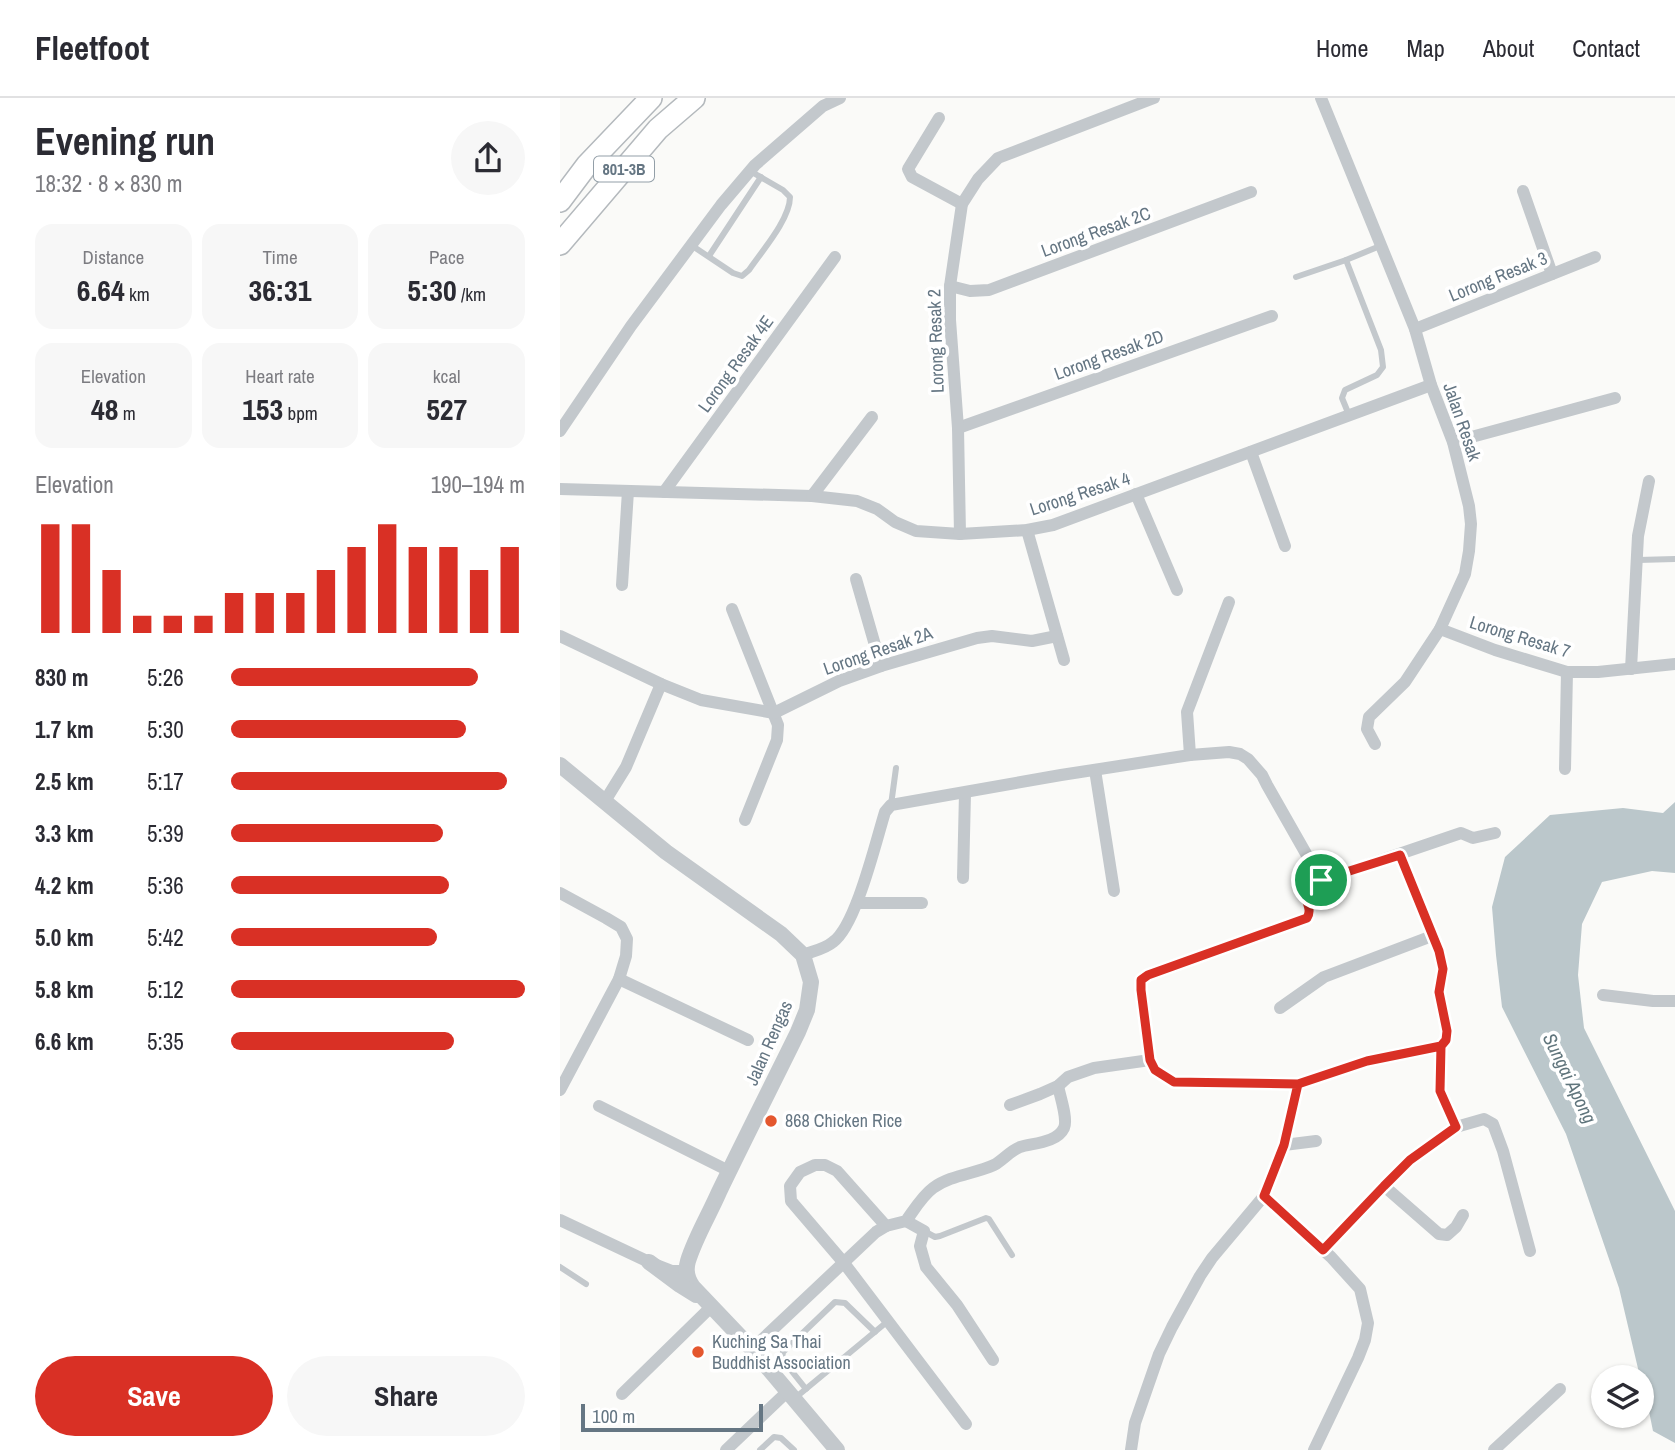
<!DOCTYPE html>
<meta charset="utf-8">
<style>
body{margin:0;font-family:"Archivo Narrow",sans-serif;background:#f7f7f7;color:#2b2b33;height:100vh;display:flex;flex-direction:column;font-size:26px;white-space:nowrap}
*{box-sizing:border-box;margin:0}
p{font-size:23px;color:#7c7c81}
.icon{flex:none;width:38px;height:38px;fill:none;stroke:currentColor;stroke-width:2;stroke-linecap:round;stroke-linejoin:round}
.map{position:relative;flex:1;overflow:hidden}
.details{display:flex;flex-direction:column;background:#fff;width:560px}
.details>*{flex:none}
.buttons{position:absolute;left:1031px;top:1267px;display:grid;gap:14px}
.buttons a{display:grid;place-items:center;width:63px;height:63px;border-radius:50%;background:#fff;box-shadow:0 2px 5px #0004;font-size:35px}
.scale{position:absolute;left:21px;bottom:18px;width:182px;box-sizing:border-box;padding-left:7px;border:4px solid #657683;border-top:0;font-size:19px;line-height:24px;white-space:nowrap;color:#657683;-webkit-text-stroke:5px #fff;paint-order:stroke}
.pin{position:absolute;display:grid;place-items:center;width:60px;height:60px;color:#fff;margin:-30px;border:4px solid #fff;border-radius:50%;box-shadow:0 2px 7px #0007}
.round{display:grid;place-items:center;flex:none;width:74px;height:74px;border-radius:37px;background:#f7f7f7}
.headline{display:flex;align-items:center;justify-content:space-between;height:119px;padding:0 35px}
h1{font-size:38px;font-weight:700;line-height:52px}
.figures{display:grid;grid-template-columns:repeat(3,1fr);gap:10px;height:119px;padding:7px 35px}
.figures div{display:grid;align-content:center;border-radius:18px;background:#f7f7f7;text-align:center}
.figures b{font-size:30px;font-weight:700}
.figures small{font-size:19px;font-weight:400}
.figures p{font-size:19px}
.chart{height:196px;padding:14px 35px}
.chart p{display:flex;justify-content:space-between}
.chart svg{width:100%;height:126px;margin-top:7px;stroke:#d93025;stroke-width:6}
.button{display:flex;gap:14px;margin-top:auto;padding:14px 35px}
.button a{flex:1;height:80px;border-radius:42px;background:#d93025;color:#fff;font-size:28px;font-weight:700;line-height:80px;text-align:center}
.button a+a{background:#f7f7f7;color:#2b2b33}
ul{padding:0 35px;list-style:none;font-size:23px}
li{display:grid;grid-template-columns:112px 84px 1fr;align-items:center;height:52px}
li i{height:18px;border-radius:9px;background:#d93025}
header{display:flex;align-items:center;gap:42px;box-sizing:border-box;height:98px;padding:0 35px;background:#fff;border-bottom:2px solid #e1e1e2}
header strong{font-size:33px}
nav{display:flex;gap:38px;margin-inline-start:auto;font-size:24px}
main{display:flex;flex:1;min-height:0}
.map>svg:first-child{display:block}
</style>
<header>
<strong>Fleetfoot</strong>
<nav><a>Home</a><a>Map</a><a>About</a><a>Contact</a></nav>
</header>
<main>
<section class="details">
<div class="headline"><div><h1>Evening run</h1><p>18:32 · 8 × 830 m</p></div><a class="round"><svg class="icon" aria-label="share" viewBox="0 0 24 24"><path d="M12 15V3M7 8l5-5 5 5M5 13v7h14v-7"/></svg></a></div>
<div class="figures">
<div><p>Distance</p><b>6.64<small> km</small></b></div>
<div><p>Time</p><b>36:31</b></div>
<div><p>Pace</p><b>5:30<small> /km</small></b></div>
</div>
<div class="figures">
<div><p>Elevation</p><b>48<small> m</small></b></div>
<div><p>Heart rate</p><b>153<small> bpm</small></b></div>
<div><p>kcal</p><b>527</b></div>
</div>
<div class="chart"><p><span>Elevation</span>190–194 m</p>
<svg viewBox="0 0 160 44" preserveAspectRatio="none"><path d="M5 44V6M15 44V6M25 44V22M35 44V38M45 44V38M55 44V38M65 44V30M75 44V30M85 44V30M95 44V22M105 44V14M115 44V6M125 44V14M135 44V14M145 44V22M155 44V14"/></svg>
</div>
<ul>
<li><b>830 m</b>5:26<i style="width:84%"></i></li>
<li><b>1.7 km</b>5:30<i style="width:80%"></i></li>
<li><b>2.5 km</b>5:17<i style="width:94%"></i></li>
<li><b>3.3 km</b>5:39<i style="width:72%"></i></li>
<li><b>4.2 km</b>5:36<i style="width:74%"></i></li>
<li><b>5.0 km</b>5:42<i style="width:70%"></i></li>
<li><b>5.8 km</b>5:12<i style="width:100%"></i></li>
<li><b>6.6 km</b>5:35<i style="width:76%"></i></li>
</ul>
<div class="button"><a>Save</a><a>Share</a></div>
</section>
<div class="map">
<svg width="1115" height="1352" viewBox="0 0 1115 1352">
<rect width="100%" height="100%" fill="#fafaf8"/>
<path fill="#bbc7cb" d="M1115,704V775L1092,773L1042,784L1022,826L1018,877L1024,930L1115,1113V1345L1093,1333L1082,1279H1080L1059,1190L1006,1036L942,909L936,857L932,809L945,759L990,717L1063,710L1103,715Z"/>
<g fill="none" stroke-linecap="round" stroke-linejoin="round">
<g stroke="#b4b9bd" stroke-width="24">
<g id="trunk">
<path d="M0,103L27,67L91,0"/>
<path d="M0,146L98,31L134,0"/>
</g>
</g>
<g stroke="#c3c8cc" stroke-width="6">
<path d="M131,147L173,175L182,178L189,172C202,153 230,121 230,99L223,92L190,73"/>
<path d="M149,158L201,79"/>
<path d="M786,162L820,148"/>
<path d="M736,179L786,162L821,252L823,269L817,277L785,292L782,300L789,317"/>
<path d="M1078,462L1115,461"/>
<path d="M331,707L336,670"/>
<path d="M364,1133L375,1139L380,1138L426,1120L429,1121L452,1157"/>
<path d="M0,1169L26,1186"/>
<path d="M246,1291L222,1261L223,1254L275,1204L285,1205L315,1234"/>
<path d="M235,1300L328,1223"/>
<path d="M200,1352L214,1339L221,1340L234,1352"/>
</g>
<g stroke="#c3c8cc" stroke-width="12">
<path d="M761,0L855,231L871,287L893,344L909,408L911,426L909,453L905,476L880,531L845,584L809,619L807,631L815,646"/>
<path d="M379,20L348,71L352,79L402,106"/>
<path d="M963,93L992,176"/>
<path d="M390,188L410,193L429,192L691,94"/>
<path d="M855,231L1035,159"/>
<path d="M398,330L712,218"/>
<path d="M0,333L71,228L161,107L195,67L263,8L280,0"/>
<path d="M893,344L1055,300"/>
<path d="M691,354L725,448"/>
<path d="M0,391L252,398L297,403L317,411L335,424L356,433L400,436L467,432L493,427L871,287"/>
<path d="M104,394L275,159"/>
<path d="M576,396L617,492"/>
<path d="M252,398L312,319"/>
<path d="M467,432L504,562"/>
<path d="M400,436L398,330L390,222V188L402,106L418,81L438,60L594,0"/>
<path d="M296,481L321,568"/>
<path d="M62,487L68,393"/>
<path d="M172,511L218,627L217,642L185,722"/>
<path d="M880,531L935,552L1007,574H1038L1115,566"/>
<path d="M0,538L101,586L141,602L214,615L279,583L321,568L417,540L432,538L472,543L497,538"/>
<path d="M1071,571L1078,438L1089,383"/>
<path d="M630,657L627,614L669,504"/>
<path d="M1005,671L1007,574"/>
<path d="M535,672L554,793"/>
<path d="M45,703L66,669L101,586"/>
<path d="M840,757L879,853L883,871L879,894L887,933L886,942L881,948L880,993L896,1029"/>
<path d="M403,780L405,695"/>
<path d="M0,795L46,820L61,829L67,841L66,858L59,881L0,992"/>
<path d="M297,805H362"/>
<path d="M243,857C253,853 265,851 273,844C296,828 316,743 325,714L331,707L501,677L630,657L669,654L680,656L688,661L702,677L707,687L761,782"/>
<path d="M59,881L188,942"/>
<path d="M1043,897L1093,903H1115"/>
<path d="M720,910L764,879L872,838"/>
<path d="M590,962L581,892V882L588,877L747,820C754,806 736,797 751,786L901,735L913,740L935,735"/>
<path d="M450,1007L480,996L498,988L508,979L534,970L590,962L595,972L614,984L738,986"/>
<path d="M39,1008L169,1073"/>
<path d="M724,1047L756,1043"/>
<path d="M824,1088L879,1136L887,1137L896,1129L903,1117"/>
<path d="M704,1098L771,1159L800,1191L808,1225L805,1242L798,1260L754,1352"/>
<path d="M0,1122L89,1164L112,1173H126"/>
<path d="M346,1123L364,1133L360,1148L366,1169L397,1207L433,1262"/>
<path d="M326,1128L277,1073L265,1067H255L240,1074L230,1088L231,1103L284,1165L406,1326"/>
<path d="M763,1152L824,1088L850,1062L896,1029L924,1021L933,1026L943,1053L970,1153"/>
<path d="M192,1251L316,1134L326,1128L346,1123C354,1112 362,1098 373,1090C391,1077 414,1076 434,1067C443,1062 450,1053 460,1049C473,1045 497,1045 504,1030C508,1021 500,998 498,988"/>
<path d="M62,1296L152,1208"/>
<path d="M166,1352L227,1294"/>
<path d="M571,1352L575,1325L599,1256L612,1229L640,1178L652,1160L704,1098L724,1047L738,986L807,963L881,948"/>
<path d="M934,1352L1000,1291"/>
</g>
<g stroke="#c3c8cc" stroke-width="16">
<path d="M0,667L106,754L221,836L243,857L251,884L247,912L238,934C212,987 185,1040 159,1094C149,1117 135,1140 128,1163C125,1173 127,1181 133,1189L192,1251L277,1352"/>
<path d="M89,1164L120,1187L136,1197"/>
</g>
<use href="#trunk" stroke="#fff" stroke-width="21"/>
</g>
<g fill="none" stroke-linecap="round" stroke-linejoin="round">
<g stroke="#fff" stroke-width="14">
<path id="route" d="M761,782L840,757L879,853L883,871L879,894L887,933L886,942L881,948L807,963L738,986L724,1047L704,1098L763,1152L824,1088L850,1062L896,1029L880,993L881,948L807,963L738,986L614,984L595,972L590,962L581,892V882L588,877L747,820C753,811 744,802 745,792L751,786L761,782"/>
</g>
<use href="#route" stroke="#d93025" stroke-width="9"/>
</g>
<g fill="#e4572e" stroke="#fff" stroke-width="2.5">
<circle cx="211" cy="1023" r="7"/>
<circle cx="138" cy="1254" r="7"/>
</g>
<g text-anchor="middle" stroke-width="7" stroke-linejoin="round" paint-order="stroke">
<rect fill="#fff" stroke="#939fa8" stroke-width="2" x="34" y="58.5" width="60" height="25" rx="5"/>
<g font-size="16" font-weight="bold" fill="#657683">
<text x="64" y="77">801-3B</text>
</g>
<g font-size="18" fill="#657683" stroke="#fff">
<text transform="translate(536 134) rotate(-20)" y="6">Lorong Resak 2C</text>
<text transform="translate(938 179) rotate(-22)" y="6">Lorong Resak 3</text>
<text transform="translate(376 243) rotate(-92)" y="6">Lorong Resak 2</text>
<text transform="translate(549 257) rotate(-20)" y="6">Lorong Resak 2D</text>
<text transform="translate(176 266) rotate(-54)" y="6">Lorong Resak 4E</text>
<text transform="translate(902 324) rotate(71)" y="6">Jalan Resak</text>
<text transform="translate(520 396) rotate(-18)" y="6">Lorong Resak 4</text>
<text transform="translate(960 539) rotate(17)" y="6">Lorong Resak 7</text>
<text transform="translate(318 553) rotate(-19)" y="6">Lorong Resak 2A</text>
<text transform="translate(209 945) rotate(-66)" y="6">Jalan Rengas</text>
</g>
<g font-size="18" fill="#657683" stroke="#fff" text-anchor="start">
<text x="225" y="1029">868 Chicken Rice</text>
<text x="152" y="1250">Kuching Sa Thai<tspan x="152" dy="21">Buddhist Association</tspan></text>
</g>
<g font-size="19" font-style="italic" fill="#60757c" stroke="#fff">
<text transform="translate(1010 980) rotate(64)" y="7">Sungai Apong</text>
</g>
</g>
</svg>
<div class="buttons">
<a><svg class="icon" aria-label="layers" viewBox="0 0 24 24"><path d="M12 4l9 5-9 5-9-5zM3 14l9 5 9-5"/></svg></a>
</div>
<div class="scale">100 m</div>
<div class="pin" style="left:761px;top:782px;background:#1e9e55"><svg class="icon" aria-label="arrive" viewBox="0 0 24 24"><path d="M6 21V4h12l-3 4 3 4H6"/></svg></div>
</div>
</main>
